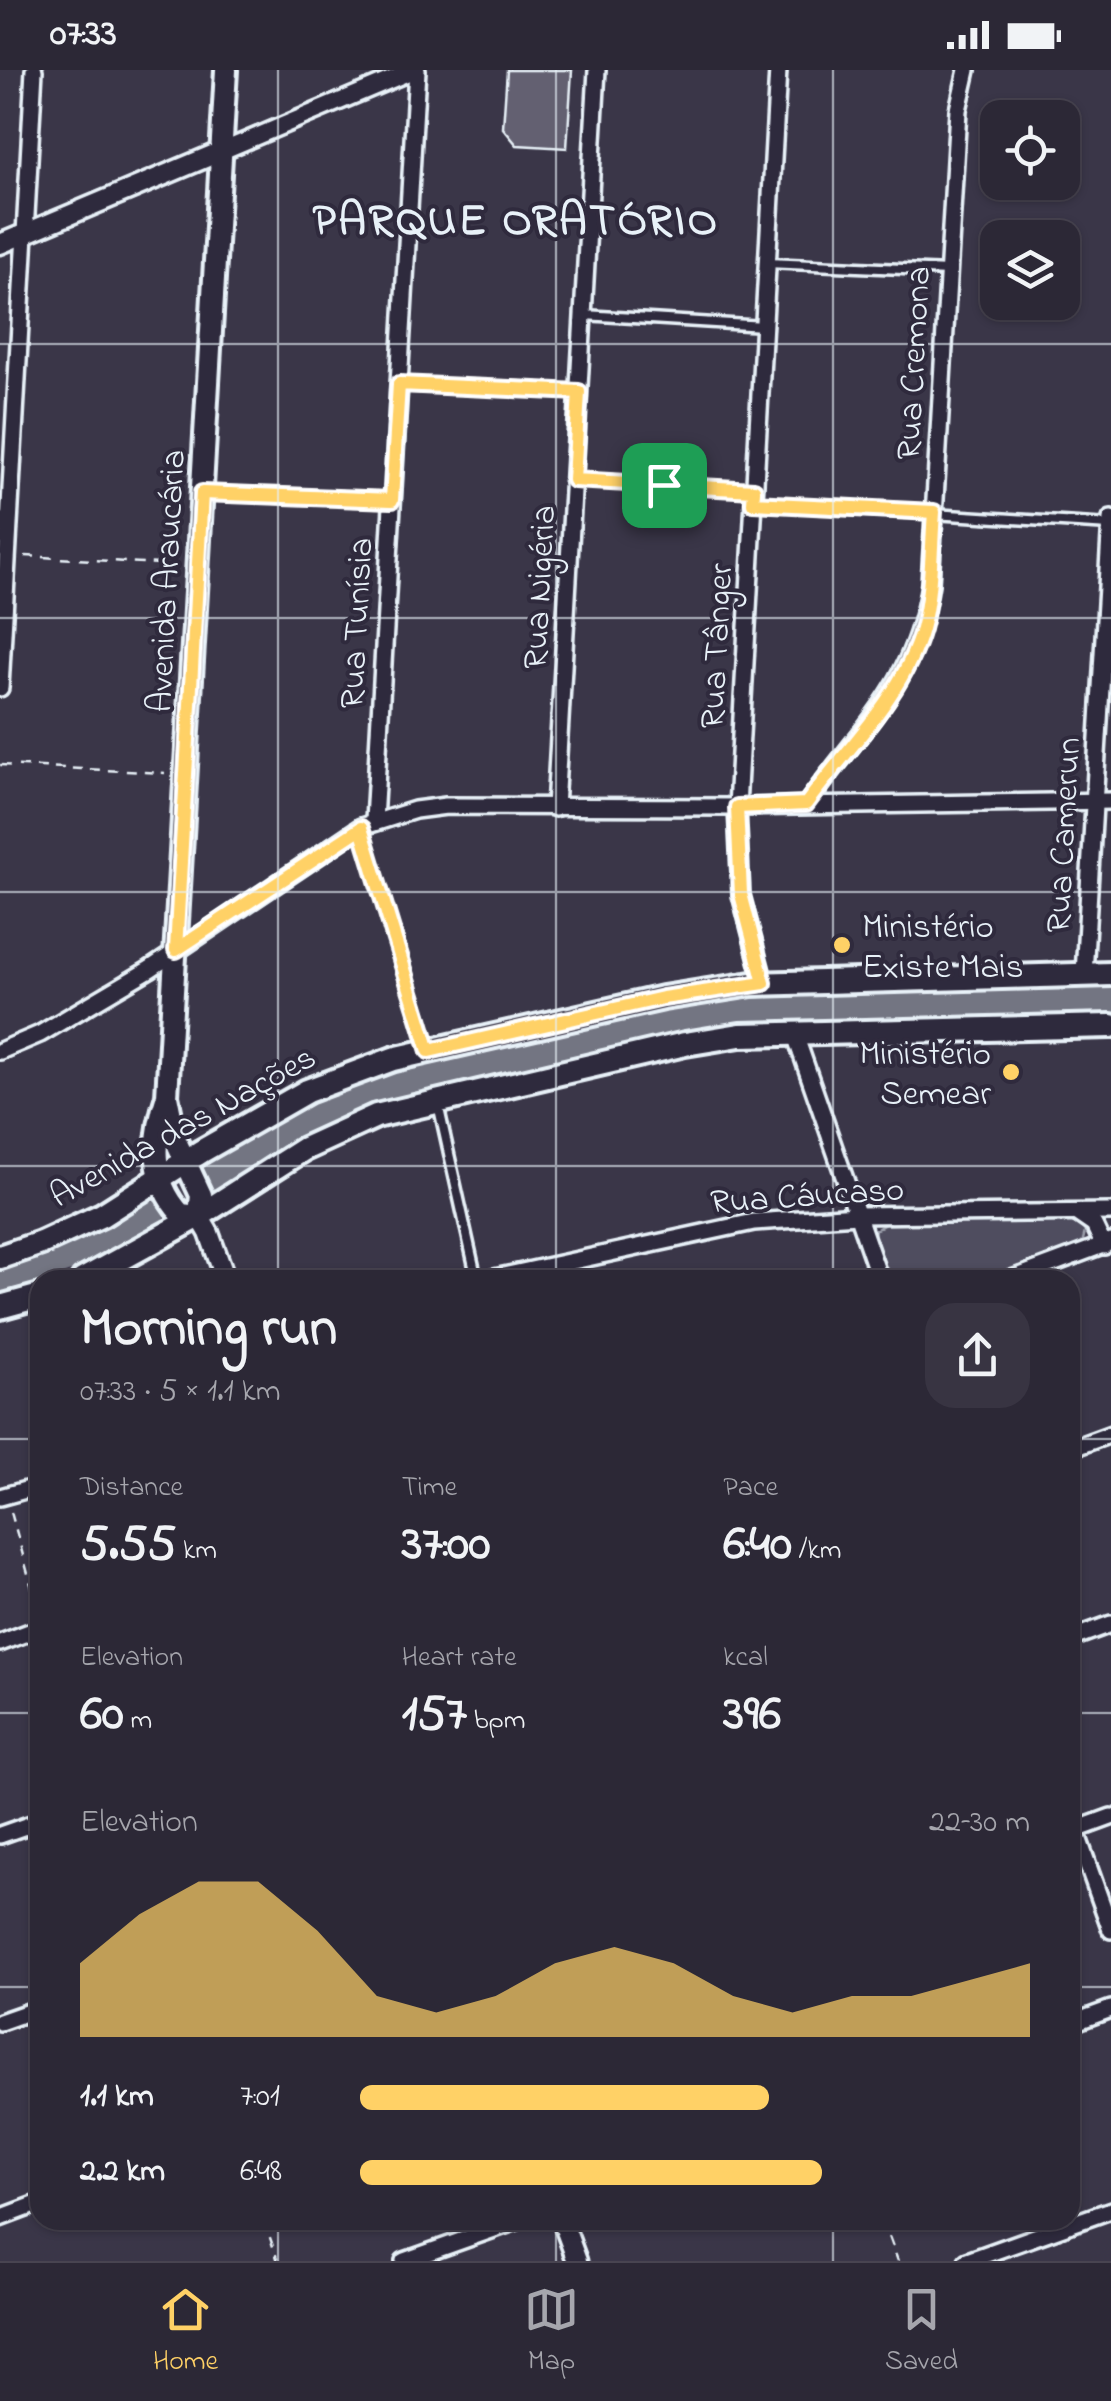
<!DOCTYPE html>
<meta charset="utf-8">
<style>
body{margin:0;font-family:"Indie Flower",sans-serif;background:#383442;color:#f1f3f6;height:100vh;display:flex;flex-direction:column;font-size:38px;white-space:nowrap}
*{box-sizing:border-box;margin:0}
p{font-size:32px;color:#a6a6ad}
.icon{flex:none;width:55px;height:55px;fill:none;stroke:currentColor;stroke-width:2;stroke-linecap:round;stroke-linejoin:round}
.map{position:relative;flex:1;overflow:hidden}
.drawer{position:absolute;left:30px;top:1200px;width:1050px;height:960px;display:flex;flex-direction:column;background:#2c2836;border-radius:30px;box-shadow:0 2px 8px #0004,0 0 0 2px #484451}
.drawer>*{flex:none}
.fabs{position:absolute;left:980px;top:30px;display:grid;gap:20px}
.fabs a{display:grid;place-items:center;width:100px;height:100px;border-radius:20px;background:#2c2836;box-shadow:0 2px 8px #0004,0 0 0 2px #484451;font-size:50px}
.pin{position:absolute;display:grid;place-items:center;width:85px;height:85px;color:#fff;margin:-42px;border-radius:20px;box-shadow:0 5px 15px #0006}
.round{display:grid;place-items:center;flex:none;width:105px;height:105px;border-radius:30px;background:#383442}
.overview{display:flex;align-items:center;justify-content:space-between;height:170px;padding:0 50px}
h1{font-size:55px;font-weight:800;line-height:75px}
.figures{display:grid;grid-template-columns:repeat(3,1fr);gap:15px;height:170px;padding:10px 50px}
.figures div{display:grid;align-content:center}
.figures b{font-size:50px;font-weight:800}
.figures small{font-size:28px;font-weight:400}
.figures p{font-size:28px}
.chart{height:280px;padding:20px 50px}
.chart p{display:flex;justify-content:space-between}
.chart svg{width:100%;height:180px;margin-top:10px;fill:#ffd166;opacity:.7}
ul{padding:0 50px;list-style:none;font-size:32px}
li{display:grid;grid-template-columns:160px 120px 1fr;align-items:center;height:75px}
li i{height:25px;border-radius:12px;background:#ffd166}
.status{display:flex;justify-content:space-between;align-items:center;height:70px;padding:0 50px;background:#2c2836;direction:ltr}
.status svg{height:28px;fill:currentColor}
.tabs{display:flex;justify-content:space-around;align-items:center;height:140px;border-top:2px solid #484451;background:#2c2836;font-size:28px;color:#a6a6ad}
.tabs a{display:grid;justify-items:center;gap:5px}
.tabs .selected{color:#ffd166}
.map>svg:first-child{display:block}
</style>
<div class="status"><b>07:33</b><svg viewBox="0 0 49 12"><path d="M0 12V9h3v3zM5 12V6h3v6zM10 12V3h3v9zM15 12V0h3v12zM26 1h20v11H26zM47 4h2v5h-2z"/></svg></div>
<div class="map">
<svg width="1111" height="2191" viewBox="0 0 1111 2191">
<rect width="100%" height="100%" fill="#3a3648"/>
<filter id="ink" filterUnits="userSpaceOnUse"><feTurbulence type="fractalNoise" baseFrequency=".01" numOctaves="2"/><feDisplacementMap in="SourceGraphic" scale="20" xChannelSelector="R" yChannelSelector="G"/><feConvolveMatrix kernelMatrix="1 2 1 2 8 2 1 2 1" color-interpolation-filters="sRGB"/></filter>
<g filter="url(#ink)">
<path fill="#504e5f" stroke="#9ca0ac" stroke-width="2.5" d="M1071,1151L1082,1157L1085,1162L1082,1174L983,1210H890L874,1165L875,1160L885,1154Z"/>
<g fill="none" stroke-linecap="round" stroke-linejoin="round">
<g stroke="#737482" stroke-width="30">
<path d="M215,1106L316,1046L381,1019L658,955L728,943L793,938L1111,932"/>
<path d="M0,1209L71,1185L149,1145"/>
</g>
</g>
<path fill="#636171" stroke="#e8f1f8" stroke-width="2.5" d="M507,0H572L567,78L517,75L503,58Z"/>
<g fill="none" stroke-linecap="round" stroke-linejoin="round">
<g stroke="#e8f1f8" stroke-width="15">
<g id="service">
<path d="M767,193L948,201"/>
<path d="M584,245L764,256"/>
<path d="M574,410L754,420"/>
<path d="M756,433L1110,455"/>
<path d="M361,757L428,977"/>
<path d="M438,1034L477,1210"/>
</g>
</g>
<g stroke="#e8f1f8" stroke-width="22">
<g id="minor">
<path d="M222,81L414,0"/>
<path d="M0,618L34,0"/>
<path d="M807,734C863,655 914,616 930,514L958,40L967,0"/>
<path d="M555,738L597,0"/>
<path d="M374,751L417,0"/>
<path d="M1084,904L1111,449"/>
<path d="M764,913L741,825L737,737L778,0"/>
<path d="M794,962L880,1210"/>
<path d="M0,981L40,964L150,899L361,757L415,740L446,736L737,737L1111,731"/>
<path d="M1078,1144L1094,1155L1104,1176"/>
<path d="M485,1210L754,1152L857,1145L1111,1142"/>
<path d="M1009,1210L1111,1172"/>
<path d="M1070,1379L1111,1364"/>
<path d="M0,1427L40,1416"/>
<path d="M1070,1569L1111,1554"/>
<path d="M0,1573L40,1558"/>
<path d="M1070,1745L1111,1860"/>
<path d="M1070,1762L1111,1747"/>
<path d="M0,1765L40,1751"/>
<path d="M0,1952L40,1938"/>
<path d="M1070,1954L1111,1939"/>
<path d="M0,2148L40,2133"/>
<path d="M404,2191L520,2150"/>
<path d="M967,2191L1111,2140"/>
</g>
</g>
<g stroke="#e8f1f8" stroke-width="25">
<g id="tertiary">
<path d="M0,174L222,81"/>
<path d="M199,1146L209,1163L226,1210"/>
<path d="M562,2150L577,2191"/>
</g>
</g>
<g stroke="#e8f1f8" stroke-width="28">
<path id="secondary" d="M167,1026C153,1067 149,1110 181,1144L199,1146L201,1125L176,1071L167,1026L226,0"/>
</g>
<g stroke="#e8f1f8" stroke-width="30">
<g id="primary">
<path d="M0,1187L41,1173L102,1145L202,1081L307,1021L393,989L663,928L752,914L1111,904"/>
<path d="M83,1210L199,1146L304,1079L376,1046L685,974L740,965L1111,956"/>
<path d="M0,1237L40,1226"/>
</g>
</g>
<g stroke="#e8f1f8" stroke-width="2.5" stroke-dasharray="10 8" stroke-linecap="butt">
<path d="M416,314L563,321"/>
<path d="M219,423L376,429"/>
<path d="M25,486L177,495"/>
<path d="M0,695L165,703"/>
<path d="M11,1442L38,1540"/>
<path d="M264,2150L278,2191"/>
<path d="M883,2150L898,2191"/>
</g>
<use href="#service" stroke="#2f2a3d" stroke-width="8"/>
<use href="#minor" stroke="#2f2a3d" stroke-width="15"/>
<use href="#tertiary" stroke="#2f2a3d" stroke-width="18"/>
<use href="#secondary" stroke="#2f2a3d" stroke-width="20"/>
<use href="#primary" stroke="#2f2a3d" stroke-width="22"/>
</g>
</g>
<g fill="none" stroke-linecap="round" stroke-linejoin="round" filter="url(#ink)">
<g stroke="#fff" stroke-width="20">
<path id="route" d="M399,314L579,322L574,410L754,420L753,433L934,442C931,481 932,521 922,559C903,626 847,678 806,734L737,737L741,824L764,913L663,928L429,981L361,758L176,880L202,423L392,430Z"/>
</g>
<use href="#route" stroke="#ffd166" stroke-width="12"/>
</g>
<path fill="none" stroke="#e8f1f8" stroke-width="2.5" stroke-opacity="0.55" d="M278,0V1210M556,0V1210M833,0V1210M0,274H1111M0,548H1111M0,822H1111M0,1096H1111M0,1369H40M1070,1369H1111M0,1643H40M1070,1643H1111M0,1917H40M1070,1917H1111M278,2150V2191M556,2150V2191M833,2150V2191"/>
<g fill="#ffd166" stroke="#2f2a3d" stroke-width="4">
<circle cx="842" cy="875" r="10"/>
<circle cx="1011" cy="1002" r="10"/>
</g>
<g text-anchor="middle" stroke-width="8" stroke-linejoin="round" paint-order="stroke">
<g font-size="35" fill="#e8f1f8" stroke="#2f2a3d">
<text transform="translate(912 293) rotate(-87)" y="12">Rua Cremona</text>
<text transform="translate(165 511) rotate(-87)" y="12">Avenida Araucária</text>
<text transform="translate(538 517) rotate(-87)" y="12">Rua Nigéria</text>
<text transform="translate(355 553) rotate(-87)" y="12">Rua Tunísia</text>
<text transform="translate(715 576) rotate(-87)" y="12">Rua Tânger</text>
<text transform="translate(1062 765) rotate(-87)" y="12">Rua Camerun</text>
<text transform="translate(182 1055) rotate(-29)" y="12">Avenida das Nações</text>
<text transform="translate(807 1124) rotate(-4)" y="12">Rua Cáucaso</text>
</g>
<g font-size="35" fill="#e8f1f8" stroke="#2f2a3d" text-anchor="start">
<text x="862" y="867">Ministério<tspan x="862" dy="40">Existe Mais</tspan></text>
<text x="991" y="994" text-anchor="end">Ministério<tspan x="991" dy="40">Semear</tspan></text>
</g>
<g font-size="45" font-weight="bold" letter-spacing="2.5" fill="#e8f1f8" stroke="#2f2a3d">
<text x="516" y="164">PARQUE ORATÓRIO</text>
</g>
</g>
</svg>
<div class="fabs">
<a><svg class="icon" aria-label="locate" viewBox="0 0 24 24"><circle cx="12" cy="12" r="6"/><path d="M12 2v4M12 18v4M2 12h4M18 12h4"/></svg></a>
<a><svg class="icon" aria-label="layers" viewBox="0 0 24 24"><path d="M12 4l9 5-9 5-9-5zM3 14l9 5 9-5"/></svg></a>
</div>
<div class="pin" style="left:664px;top:415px;background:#1e9e55"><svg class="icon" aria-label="arrive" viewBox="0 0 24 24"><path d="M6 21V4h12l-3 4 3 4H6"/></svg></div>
<section class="drawer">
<div class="overview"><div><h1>Morning run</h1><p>07:33 · 5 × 1.1 km</p></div><a class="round"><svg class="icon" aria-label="share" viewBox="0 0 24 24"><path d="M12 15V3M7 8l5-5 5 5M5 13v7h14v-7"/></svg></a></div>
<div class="figures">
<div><p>Distance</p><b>5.55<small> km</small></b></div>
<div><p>Time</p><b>37:00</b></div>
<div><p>Pace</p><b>6:40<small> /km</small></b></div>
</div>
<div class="figures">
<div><p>Elevation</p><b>60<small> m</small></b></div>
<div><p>Heart rate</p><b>157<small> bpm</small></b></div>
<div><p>kcal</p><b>396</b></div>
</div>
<div class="chart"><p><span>Elevation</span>22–30 m</p>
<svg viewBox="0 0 160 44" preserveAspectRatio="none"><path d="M0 44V26L10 14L20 6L30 6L40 18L50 34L60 38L70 34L80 26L90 22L100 26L110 34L120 38L130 34L140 34L150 30L160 26V44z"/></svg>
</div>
<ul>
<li><b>1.1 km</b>7:01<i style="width:61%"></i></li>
<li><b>2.2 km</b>6:48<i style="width:69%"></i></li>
</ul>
</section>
</div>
<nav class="tabs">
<a class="selected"><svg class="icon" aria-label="home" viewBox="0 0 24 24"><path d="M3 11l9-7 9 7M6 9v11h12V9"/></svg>Home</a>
<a><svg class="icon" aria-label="map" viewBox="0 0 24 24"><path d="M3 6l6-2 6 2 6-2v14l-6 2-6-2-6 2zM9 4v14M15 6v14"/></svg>Map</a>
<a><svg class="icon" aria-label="saved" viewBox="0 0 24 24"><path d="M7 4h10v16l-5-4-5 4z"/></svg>Saved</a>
</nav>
